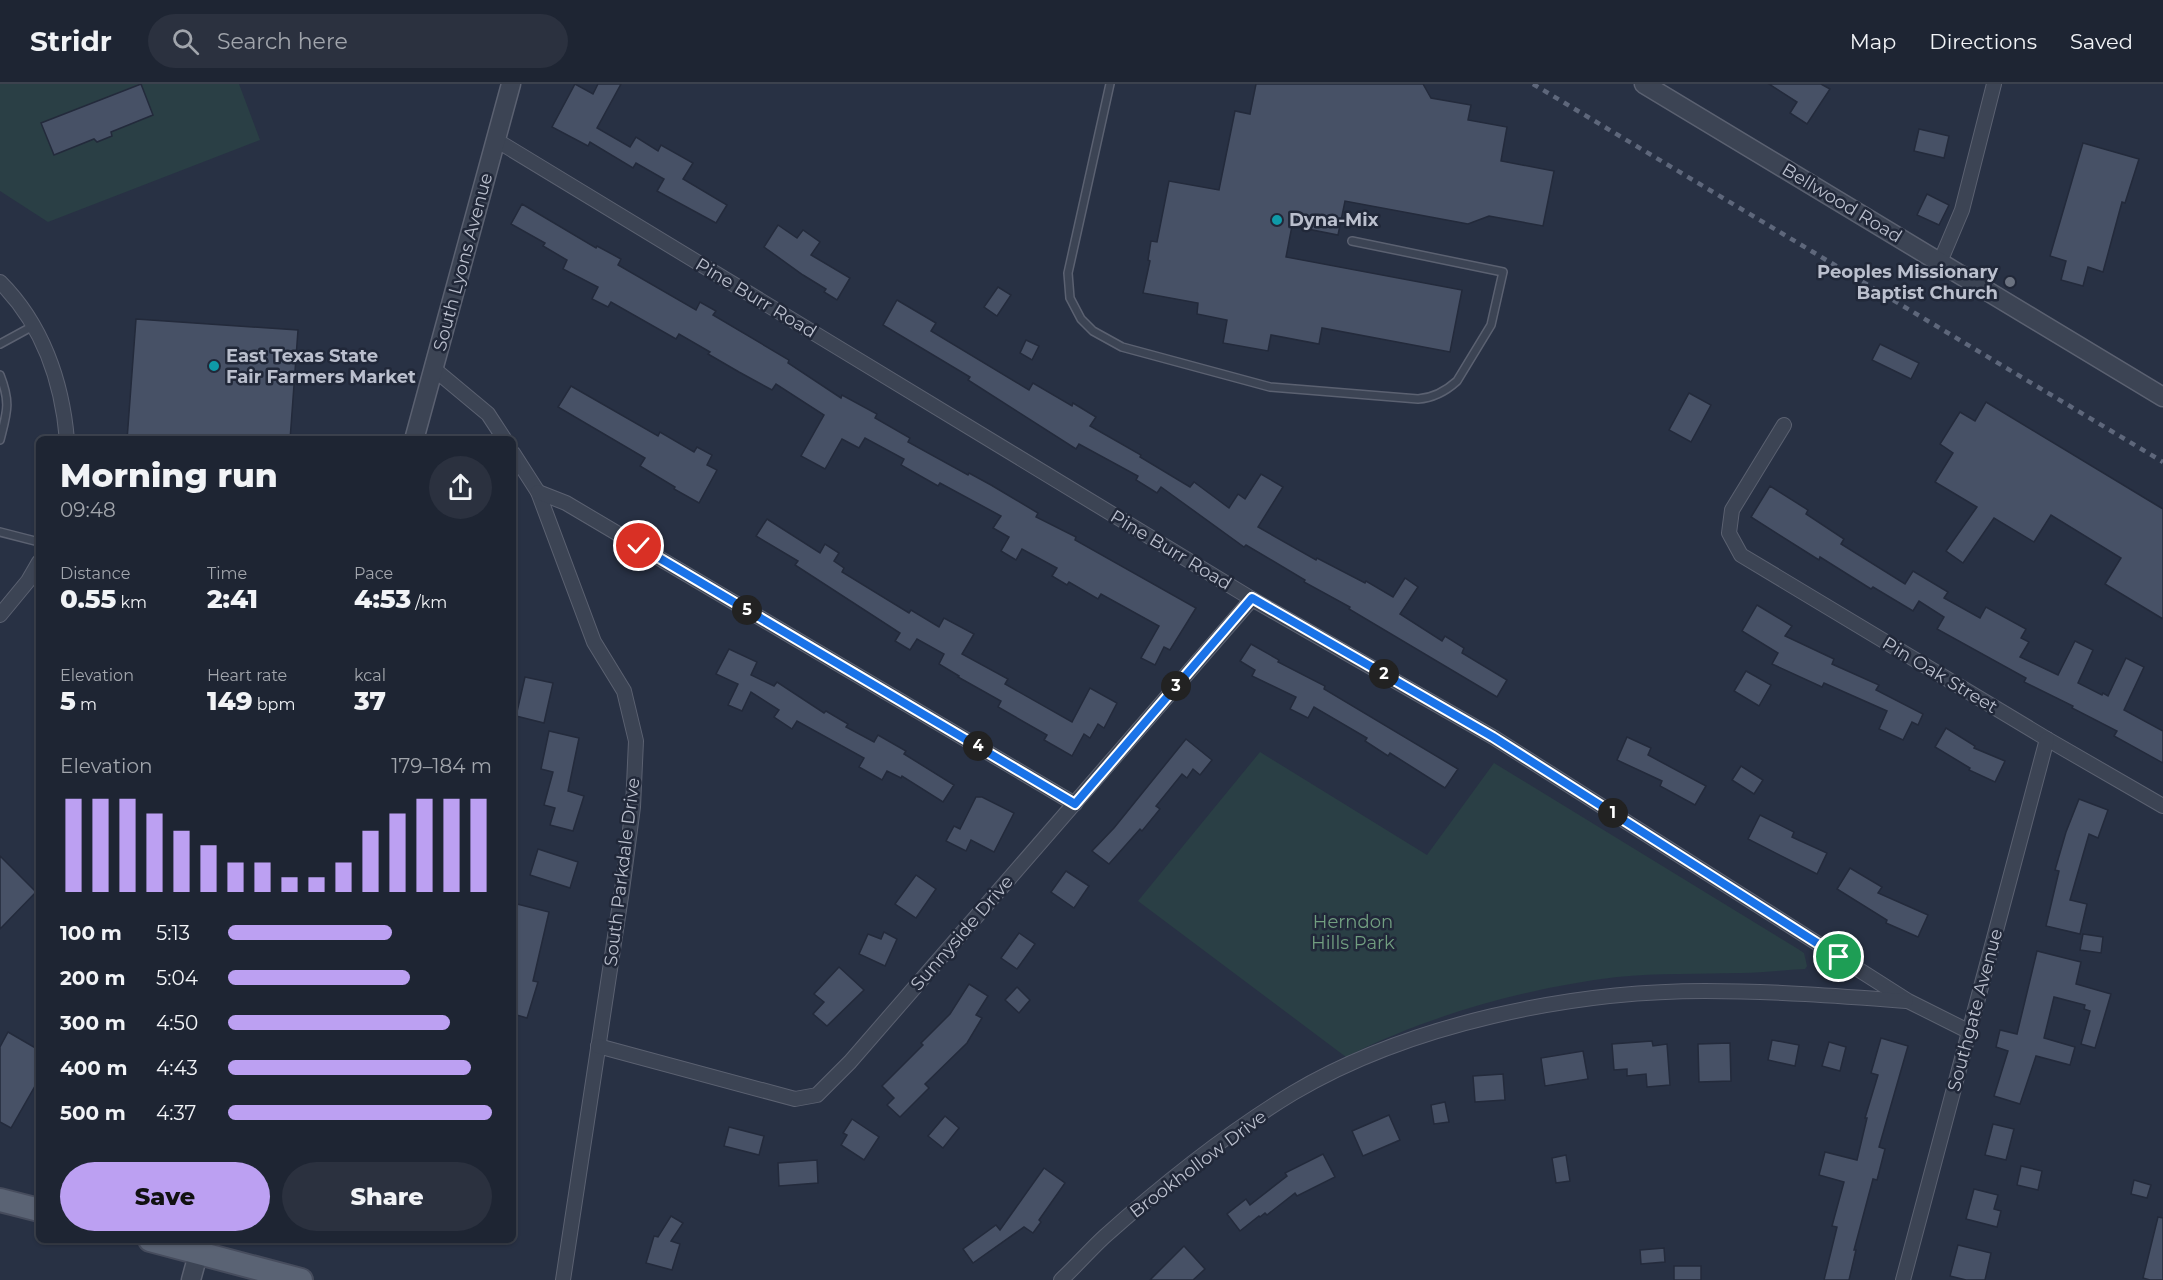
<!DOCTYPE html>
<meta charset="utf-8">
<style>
body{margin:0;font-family:Montserrat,sans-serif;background:#2b313f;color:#f1f3f6;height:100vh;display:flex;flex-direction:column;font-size:22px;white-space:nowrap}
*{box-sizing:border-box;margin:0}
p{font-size:20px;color:#a1a5ac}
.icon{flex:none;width:33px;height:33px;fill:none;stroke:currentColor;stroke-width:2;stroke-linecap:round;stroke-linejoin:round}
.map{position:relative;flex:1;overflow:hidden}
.drawer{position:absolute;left:36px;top:352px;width:480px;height:807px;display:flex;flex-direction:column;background:#1e2533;border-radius:9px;box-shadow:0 2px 4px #0004,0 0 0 2px #3c424e}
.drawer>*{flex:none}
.pin{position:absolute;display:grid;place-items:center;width:51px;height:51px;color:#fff;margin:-26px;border:3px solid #fff;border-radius:50%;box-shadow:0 2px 6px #0007}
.km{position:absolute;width:30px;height:30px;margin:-15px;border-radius:50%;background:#222;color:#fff;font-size:16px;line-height:30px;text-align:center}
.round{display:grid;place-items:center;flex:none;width:63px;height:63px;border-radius:32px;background:#2b313f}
.head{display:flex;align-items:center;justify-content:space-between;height:102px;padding:0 24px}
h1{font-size:33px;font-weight:800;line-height:45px}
.metrics{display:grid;grid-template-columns:repeat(3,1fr);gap:9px;height:102px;padding:6px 24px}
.metrics div{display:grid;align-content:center}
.metrics b{font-size:26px;font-weight:800}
.metrics small{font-size:16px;font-weight:400}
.metrics p{font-size:16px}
.chart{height:168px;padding:12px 24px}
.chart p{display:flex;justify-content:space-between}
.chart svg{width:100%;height:108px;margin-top:6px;stroke:#bca0f2;stroke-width:6}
.button{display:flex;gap:12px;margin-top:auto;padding:12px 24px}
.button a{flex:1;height:69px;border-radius:36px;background:#bca0f2;color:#111;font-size:24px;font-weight:800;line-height:69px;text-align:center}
.button a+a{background:#2b313f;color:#f1f3f6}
ul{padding:0 24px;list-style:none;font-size:20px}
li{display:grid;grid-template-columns:96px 72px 1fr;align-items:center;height:45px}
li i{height:15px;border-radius:8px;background:#bca0f2}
header{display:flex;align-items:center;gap:36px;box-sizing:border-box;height:84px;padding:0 30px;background:#1e2533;border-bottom:2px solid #3c424e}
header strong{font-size:28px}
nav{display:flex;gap:33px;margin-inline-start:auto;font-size:21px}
.search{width:420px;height:54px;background:#2b313f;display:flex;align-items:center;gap:15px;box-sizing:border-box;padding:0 21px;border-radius:33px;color:#a1a5ac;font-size:22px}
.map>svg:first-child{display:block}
</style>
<header>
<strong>Stridr</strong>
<div class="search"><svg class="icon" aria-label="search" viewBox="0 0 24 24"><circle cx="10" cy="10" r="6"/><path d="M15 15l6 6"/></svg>Search here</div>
<nav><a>Map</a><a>Directions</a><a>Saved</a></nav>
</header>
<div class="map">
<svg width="2163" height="1196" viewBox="0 0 2163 1196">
<rect width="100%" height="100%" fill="#283144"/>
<g fill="#2a3f45">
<path d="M0,0H239L260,56L48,138L0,107Z"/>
<path d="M1260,668L1427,771L1494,679L1798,865L1804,869L1807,882L1805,885C1783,886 1762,889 1741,889C1699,890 1658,889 1617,893C1526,904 1429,931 1346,973L1138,817Z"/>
</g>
<g fill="#475166" stroke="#232a3b" stroke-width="1.5">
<path d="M141,0L153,31L111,48L112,52L97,58L94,55L54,71L41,39Z"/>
<path d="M575,0L593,10L598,0H621L597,44L630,63L636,53L658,67L661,61L693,79L683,95L727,121L716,139L657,107L664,95L636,79L633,84L590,58L588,62L552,43Z"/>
<path d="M1256,0H1423L1431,14L1471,21L1468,36L1507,43L1501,77L1554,87L1543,142L1489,132L1468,140L1345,117L1338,151L1292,142L1286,173L1462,206L1450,268L1322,244L1319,260L1271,251L1268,267L1223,259L1227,236L1197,230L1198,219L1143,209L1150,177L1148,176L1151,157L1157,158L1169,97L1219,106L1235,27L1250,30Z"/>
<path d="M1769,0H1821L1830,5L1807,40L1790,29L1797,18Z"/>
<path d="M1919,45L1949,52L1944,74L1914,67Z"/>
<path d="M2083,59L2139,75L2125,119L2122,118L2103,188L2088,183L2083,202L2061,196L2066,177L2050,172Z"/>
<path d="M1927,110L1949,121L1939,141L1917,131Z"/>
<path d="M522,120L596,164L597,162L621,175L618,181L696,226L700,218L716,227L713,231L789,276L788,279L841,314L842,311L877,330L875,334L910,354L908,358L968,391L969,389L991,401L1038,429L1036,433L1076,453L1075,456L1196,524L1170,566L1164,563L1155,581L1141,574L1159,542L1101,510L1098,515L1069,498L1067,501L1052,492L1057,484L1022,465L1016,476L1001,467L1009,453L993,444L1001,432L940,399L938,402L901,381L904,375L865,354L859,364L842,355L825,385L801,372L824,331L776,300L772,306L739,288L708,270L710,268L679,250L676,255L611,218L608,223L592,215L598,203L563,185L567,176L543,162L545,159L511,140Z"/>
<path d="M778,141L797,154L803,146L820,158L811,171L850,194L837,216L824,208L826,205L803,191L764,163Z"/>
<path d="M998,203L1011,211L997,232L984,223Z"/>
<path d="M897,216L936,239L931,247L1029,306L1033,299L1072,322L1073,319L1096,333L1090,342L1141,371L1140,373L1190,403L1194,398L1229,424L1238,410L1245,415L1261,390L1283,403L1258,443L1316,476L1317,474L1365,499L1366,497L1393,513L1405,494L1418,503L1400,530L1442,557L1445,552L1464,564L1462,569L1507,596L1497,613L1349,525L1350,523L1304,498L1305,496L1246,461L1244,463L1161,403L1157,409L1136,396L1138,392L1079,360L1076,365L968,296L970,293L883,241Z"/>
<path d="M136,235L298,246L290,356H127Z"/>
<path d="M1026,256L1039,262L1032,276L1020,269Z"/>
<path d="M1880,260L1919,279L1911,295L1872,276Z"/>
<path d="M571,302L658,352L660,348L694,368L697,363L712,371L707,381L717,386L699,419L674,405L675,403L640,382L645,374L558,323Z"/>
<path d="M1689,309L1711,321L1691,358L1669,346Z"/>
<path d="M1986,318L2163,425V535L2105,500L2121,474L2051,431L2034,458L1994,434L1963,479L1946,467L1977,423L1935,398L1953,369L1940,360L1960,328L1975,337Z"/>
<path d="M1770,402L1808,426L1806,430L1844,455L1841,460L1905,500L1913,487L1948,508L1944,514L1980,534L1986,523L2026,545L2021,554L2029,558L2020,573L2058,591L2075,557L2093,566L2078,599L2102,611L2103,609L2108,612L2126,574L2144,583L2124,626L2163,647V679L2114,652L2117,647L2072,624L2073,622L2024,598L2026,594L1937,545L1944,533L1919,517L1913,527L1873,503L1871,505L1820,473L1819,476L1751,433Z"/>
<path d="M767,435L820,469L825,460L839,469L834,477L844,484L842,488L909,529L911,526L939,543L944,534L974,550L962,570L1008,595L1005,600L1072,638L1090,604L1117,619L1104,644L1098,640L1090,654L1084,650L1072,672L1044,656L1047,651L998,623L1001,617L958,593L959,592L939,580L944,570L917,555L910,566L895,557L900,549L795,481L798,477L756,452Z"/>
<path d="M1757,521L1792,542L1785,552L1834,575L1832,580L1879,601L1876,606L1923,630L1918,641L1912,638L1903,656L1879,645L1887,627L1824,599L1822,603L1772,580L1778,569L1742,547Z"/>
<path d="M1251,560L1279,576L1278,578L1325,602L1324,605L1458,685L1445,704L1390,669L1388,672L1365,657L1367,654L1314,623L1308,634L1290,625L1296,613L1252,592L1255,586L1240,577Z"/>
<path d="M729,565L757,578L751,591L774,602L777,598L824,629L826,627L848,640L846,643L874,658L878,651L906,667L904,670L954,701L943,718L902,692L901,694L887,687L882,696L859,683L864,674L797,637L792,645L774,633L779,626L751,608L742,627L728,621L738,600L716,590Z"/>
<path d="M1746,587L1771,601L1759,622L1734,607Z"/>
<path d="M525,593L553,599L544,639L516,632Z"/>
<path d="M1946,644L1975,662L1974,664L2005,677L1995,698L1969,686L1970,684L1935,663Z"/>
<path d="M549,647L579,654L568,707L584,712L573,747L550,741L555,724L544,721L553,688L541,685Z"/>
<path d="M1627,653L1651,664L1648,671L1706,702L1695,721L1660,702L1662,697L1617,676Z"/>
<path d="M1186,655L1212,676L1200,691L1193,685L1187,694L1182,690L1156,722L1160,725L1142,747L1140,745L1109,780L1092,767L1114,744Z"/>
<path d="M1741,682L1763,696L1754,710L1732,696Z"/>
<path d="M976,713H982L1014,729L994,768L971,756L966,767L946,757L954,742L960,745Z"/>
<path d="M2079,715L2108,726L2098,754L2089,750L2070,816L2087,820L2080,850L2046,842L2059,787L2055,786L2066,748Z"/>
<path d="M1760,731L1794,748L1792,753L1827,769L1817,790L1748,755Z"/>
<path d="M538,765L578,778L570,804L530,791Z"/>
<path d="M0,772L36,808L0,845Z"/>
<path d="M1850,784L1882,803L1878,809L1928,831L1918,853L1886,839L1887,836L1837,805Z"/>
<path d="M1066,787L1089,802L1074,824L1051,808Z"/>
<path d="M916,791L936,805L916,834L895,820Z"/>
<path d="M513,819L549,828L533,897L538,898L527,934L513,930Z"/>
<path d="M884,848L897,855L885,882L859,870L868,850L881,855Z"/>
<path d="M1019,849L1035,860L1017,885L1001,874Z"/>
<path d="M2083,850L2103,853L2101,869L2080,866Z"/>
<path d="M2037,867L2081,878L2076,900L2111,910L2095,964L2081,960L2090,927L2084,925L2085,921L2054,913L2044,954L2075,963L2070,981L2036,972L2020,1020L1994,1012L2008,967L1996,963L2000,946L2017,950Z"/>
<path d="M839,883L864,906L827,942L813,930L824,918L814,910Z"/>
<path d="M969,900L988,912L976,931L982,934L967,959L925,1000L929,1004L900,1033L887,1021L894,1014L882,1002L923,961L921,959L950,930Z"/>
<path d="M1017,903L1030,916L1019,929L1005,916Z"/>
<path d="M8,948L39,966V995L11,1044L0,1038V963Z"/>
<path d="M1881,954L1908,962L1879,1063L1885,1065L1877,1096L1873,1095L1854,1166H1856L1849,1196H1824L1837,1143L1832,1142L1844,1098L1819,1091L1825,1068L1857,1076L1867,1034H1865L1878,991L1871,989Z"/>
<path d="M1772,956L1799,961L1795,982L1768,976Z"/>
<path d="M1652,957L1653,962L1667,960L1670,1001L1647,1003L1646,990L1627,992V985L1614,986L1612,960Z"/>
<path d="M1829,958L1846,963L1840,987L1822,982Z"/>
<path d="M1730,959L1731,997L1699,998L1698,960Z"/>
<path d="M1583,967L1588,995L1545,1002L1541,974Z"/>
<path d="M1503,990L1505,1016L1475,1018L1473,992Z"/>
<path d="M1445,1018L1449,1038L1434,1040L1431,1021Z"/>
<path d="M1389,1031L1400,1056L1363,1072L1352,1047Z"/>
<path d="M945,1032L959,1044L943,1064L928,1052Z"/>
<path d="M852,1035L879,1053L864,1076L841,1061L847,1051L843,1049Z"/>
<path d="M1993,1040L2014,1045L2006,1076L1985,1071Z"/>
<path d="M729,1043L764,1052L759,1071L724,1062Z"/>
<path d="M1323,1070L1335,1093L1297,1112L1295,1109L1267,1131L1265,1129L1260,1133L1259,1132L1240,1147L1227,1130L1246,1115L1250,1121L1287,1092L1285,1089Z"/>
<path d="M1566,1071L1570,1097L1556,1099L1552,1074Z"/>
<path d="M817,1076L818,1099L779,1102L778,1079Z"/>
<path d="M2021,1082L2042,1087L2038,1106L2017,1101Z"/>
<path d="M1044,1084L1065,1099L1039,1136L1041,1138L1033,1149L1024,1143L973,1179L963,1165L996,1141L1000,1146Z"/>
<path d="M2134,1096L2151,1101L2147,1114L2131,1110Z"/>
<path d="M1974,1105L1998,1111L1994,1125L2001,1127L1997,1143L1966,1135Z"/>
<path d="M671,1132L683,1139L671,1157L680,1160L672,1186L646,1179L654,1152L658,1153Z"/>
<path d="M2158,1133L2163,1134V1196H2150L2143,1194Z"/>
<path d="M1958,1161L1991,1169L1985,1196H1966L1950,1192Z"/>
<path d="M1184,1162L1205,1185L1193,1196H1150Z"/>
<path d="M1664,1164L1665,1178L1641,1180L1640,1166Z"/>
<rect x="1674" y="1182" width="27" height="14"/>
</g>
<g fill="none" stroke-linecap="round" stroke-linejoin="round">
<g stroke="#5b6171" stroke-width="10">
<g id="service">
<path d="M1110,0L1068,189L1070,214L1081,235L1093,247L1122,263L1270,303L1418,315C1433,314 1446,307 1457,297L1491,241L1503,188L1352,157"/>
<path d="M0,260L33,242"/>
<path d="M0,291C11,319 7,328 0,356"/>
<path d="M0,448L39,458"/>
</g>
</g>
<g stroke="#5b6171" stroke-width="16">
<g id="minor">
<path d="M496,56L1252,515L1493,653L1908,917L1970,948"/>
<path d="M1940,178L1962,126L1994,0"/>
<path d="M0,198C42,240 62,297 67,356"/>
<path d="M434,285L488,330L505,356"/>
<path d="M1784,341L1732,426L1729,449L1741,471L2047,655L2163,722"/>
<path d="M513,369L538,408L594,558L624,607L636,657L633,723L622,806L563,1196"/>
<path d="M538,408L566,419L1075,720"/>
<path d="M0,531L28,497L39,478"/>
<path d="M598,962L795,1015L817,1011L850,978L1252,515"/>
<path d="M1061,1196C1076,1182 1089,1167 1104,1153C1162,1101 1227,1049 1293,1009C1409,940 1571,907 1705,907C1772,907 1839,912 1906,917"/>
<path d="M1903,1196L2047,655"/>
</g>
</g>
<g stroke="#5b6171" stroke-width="21">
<g id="tertiary">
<path d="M1644,0L2163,313"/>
<path d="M414,356L511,0"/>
<path d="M191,1196L202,1156"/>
</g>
</g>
<g stroke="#464c5d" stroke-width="26">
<g id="primary">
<path d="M0,1116L39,1126"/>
<path d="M150,1156L301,1196"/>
</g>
</g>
<use href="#service" stroke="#3c4454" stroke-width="7"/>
<use href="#minor" stroke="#3c4454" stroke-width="14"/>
<use href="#tertiary" stroke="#3c4454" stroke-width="18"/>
<use href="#primary" stroke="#5a6374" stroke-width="22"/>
<path stroke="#5e677b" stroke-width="4.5" stroke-dasharray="6 6" stroke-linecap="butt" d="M1533,0L2163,378"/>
</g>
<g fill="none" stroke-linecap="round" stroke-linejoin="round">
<g stroke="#fff" stroke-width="12">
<path id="route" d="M639,462L1075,720L1252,514L1493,653L1839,873"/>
</g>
<use href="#route" stroke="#1a73e8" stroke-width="8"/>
</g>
<g fill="#0f9aa8" stroke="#212839" stroke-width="2">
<circle cx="1277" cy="136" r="6"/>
<circle cx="214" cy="282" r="6"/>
</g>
<circle fill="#6b7280" stroke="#212839" stroke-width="2" cx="2010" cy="198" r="6"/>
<g text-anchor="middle" stroke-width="5" stroke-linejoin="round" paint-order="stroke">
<g font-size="18" fill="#babfcd" stroke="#212839">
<text transform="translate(1842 119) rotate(31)" y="6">Bellwood Road</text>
<text transform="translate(463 178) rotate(-75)" y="6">South Lyons Avenue</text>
<text transform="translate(756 214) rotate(31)" y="6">Pine Burr Road</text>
<text transform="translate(1171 466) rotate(31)" y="6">Pine Burr Road</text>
<text transform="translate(1940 591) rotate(31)" y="6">Pin Oak Street</text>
<text transform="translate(622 788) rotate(-83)" y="6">South Parkdale Drive</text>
<text transform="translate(962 849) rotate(-49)" y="6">Sunnyside Drive</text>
<text transform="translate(1975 926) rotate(-75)" y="6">Southgate Avenue</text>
<text transform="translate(1198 1080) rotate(-37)" y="6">Brookhollow Drive</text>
</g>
<g font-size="18" font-weight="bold" fill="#babfcd" stroke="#212839" text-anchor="start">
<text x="1289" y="142">Dyna-Mix</text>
<text x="1998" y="194" text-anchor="end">Peoples Missionary<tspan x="1998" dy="21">Baptist Church</tspan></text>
<text x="226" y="278">East Texas State<tspan x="226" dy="21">Fair Farmers Market</tspan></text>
</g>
<g font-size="18" fill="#719e80" stroke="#212839">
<text x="1353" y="844">Herndon<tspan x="1353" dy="21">Hills Park</tspan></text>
</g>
</g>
</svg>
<div class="pin" style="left:1839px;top:873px;background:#1e9e55"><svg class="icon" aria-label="arrive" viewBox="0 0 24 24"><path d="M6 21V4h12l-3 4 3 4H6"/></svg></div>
<div class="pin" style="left:639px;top:462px;background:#d93025"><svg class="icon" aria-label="check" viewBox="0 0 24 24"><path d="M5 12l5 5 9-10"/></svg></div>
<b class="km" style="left:1613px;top:729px">1</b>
<b class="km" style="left:1384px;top:590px">2</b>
<b class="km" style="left:1176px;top:602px">3</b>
<b class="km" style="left:978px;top:662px">4</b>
<b class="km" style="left:747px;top:526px">5</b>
<section class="drawer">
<div class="head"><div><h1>Morning run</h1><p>09:48</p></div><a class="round"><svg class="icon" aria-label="share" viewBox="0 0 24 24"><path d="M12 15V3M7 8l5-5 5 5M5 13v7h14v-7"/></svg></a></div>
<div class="metrics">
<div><p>Distance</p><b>0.55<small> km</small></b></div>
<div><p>Time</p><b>2:41</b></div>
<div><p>Pace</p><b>4:53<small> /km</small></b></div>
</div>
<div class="metrics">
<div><p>Elevation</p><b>5<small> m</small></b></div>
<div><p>Heart rate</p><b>149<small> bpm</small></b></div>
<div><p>kcal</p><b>37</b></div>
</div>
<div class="chart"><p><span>Elevation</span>179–184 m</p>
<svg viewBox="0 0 160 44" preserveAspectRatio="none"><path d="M5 44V6M15 44V6M25 44V6M35 44V12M45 44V19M55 44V25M65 44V32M75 44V32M85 44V38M95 44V38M105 44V32M115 44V19M125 44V12M135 44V6M145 44V6M155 44V6"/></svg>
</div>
<ul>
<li><b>100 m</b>5:13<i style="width:62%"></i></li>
<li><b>200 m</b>5:04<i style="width:69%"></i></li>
<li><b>300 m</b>4:50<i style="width:84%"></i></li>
<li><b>400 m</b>4:43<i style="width:92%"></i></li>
<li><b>500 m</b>4:37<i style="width:100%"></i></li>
</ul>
<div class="button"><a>Save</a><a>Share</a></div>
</section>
</div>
